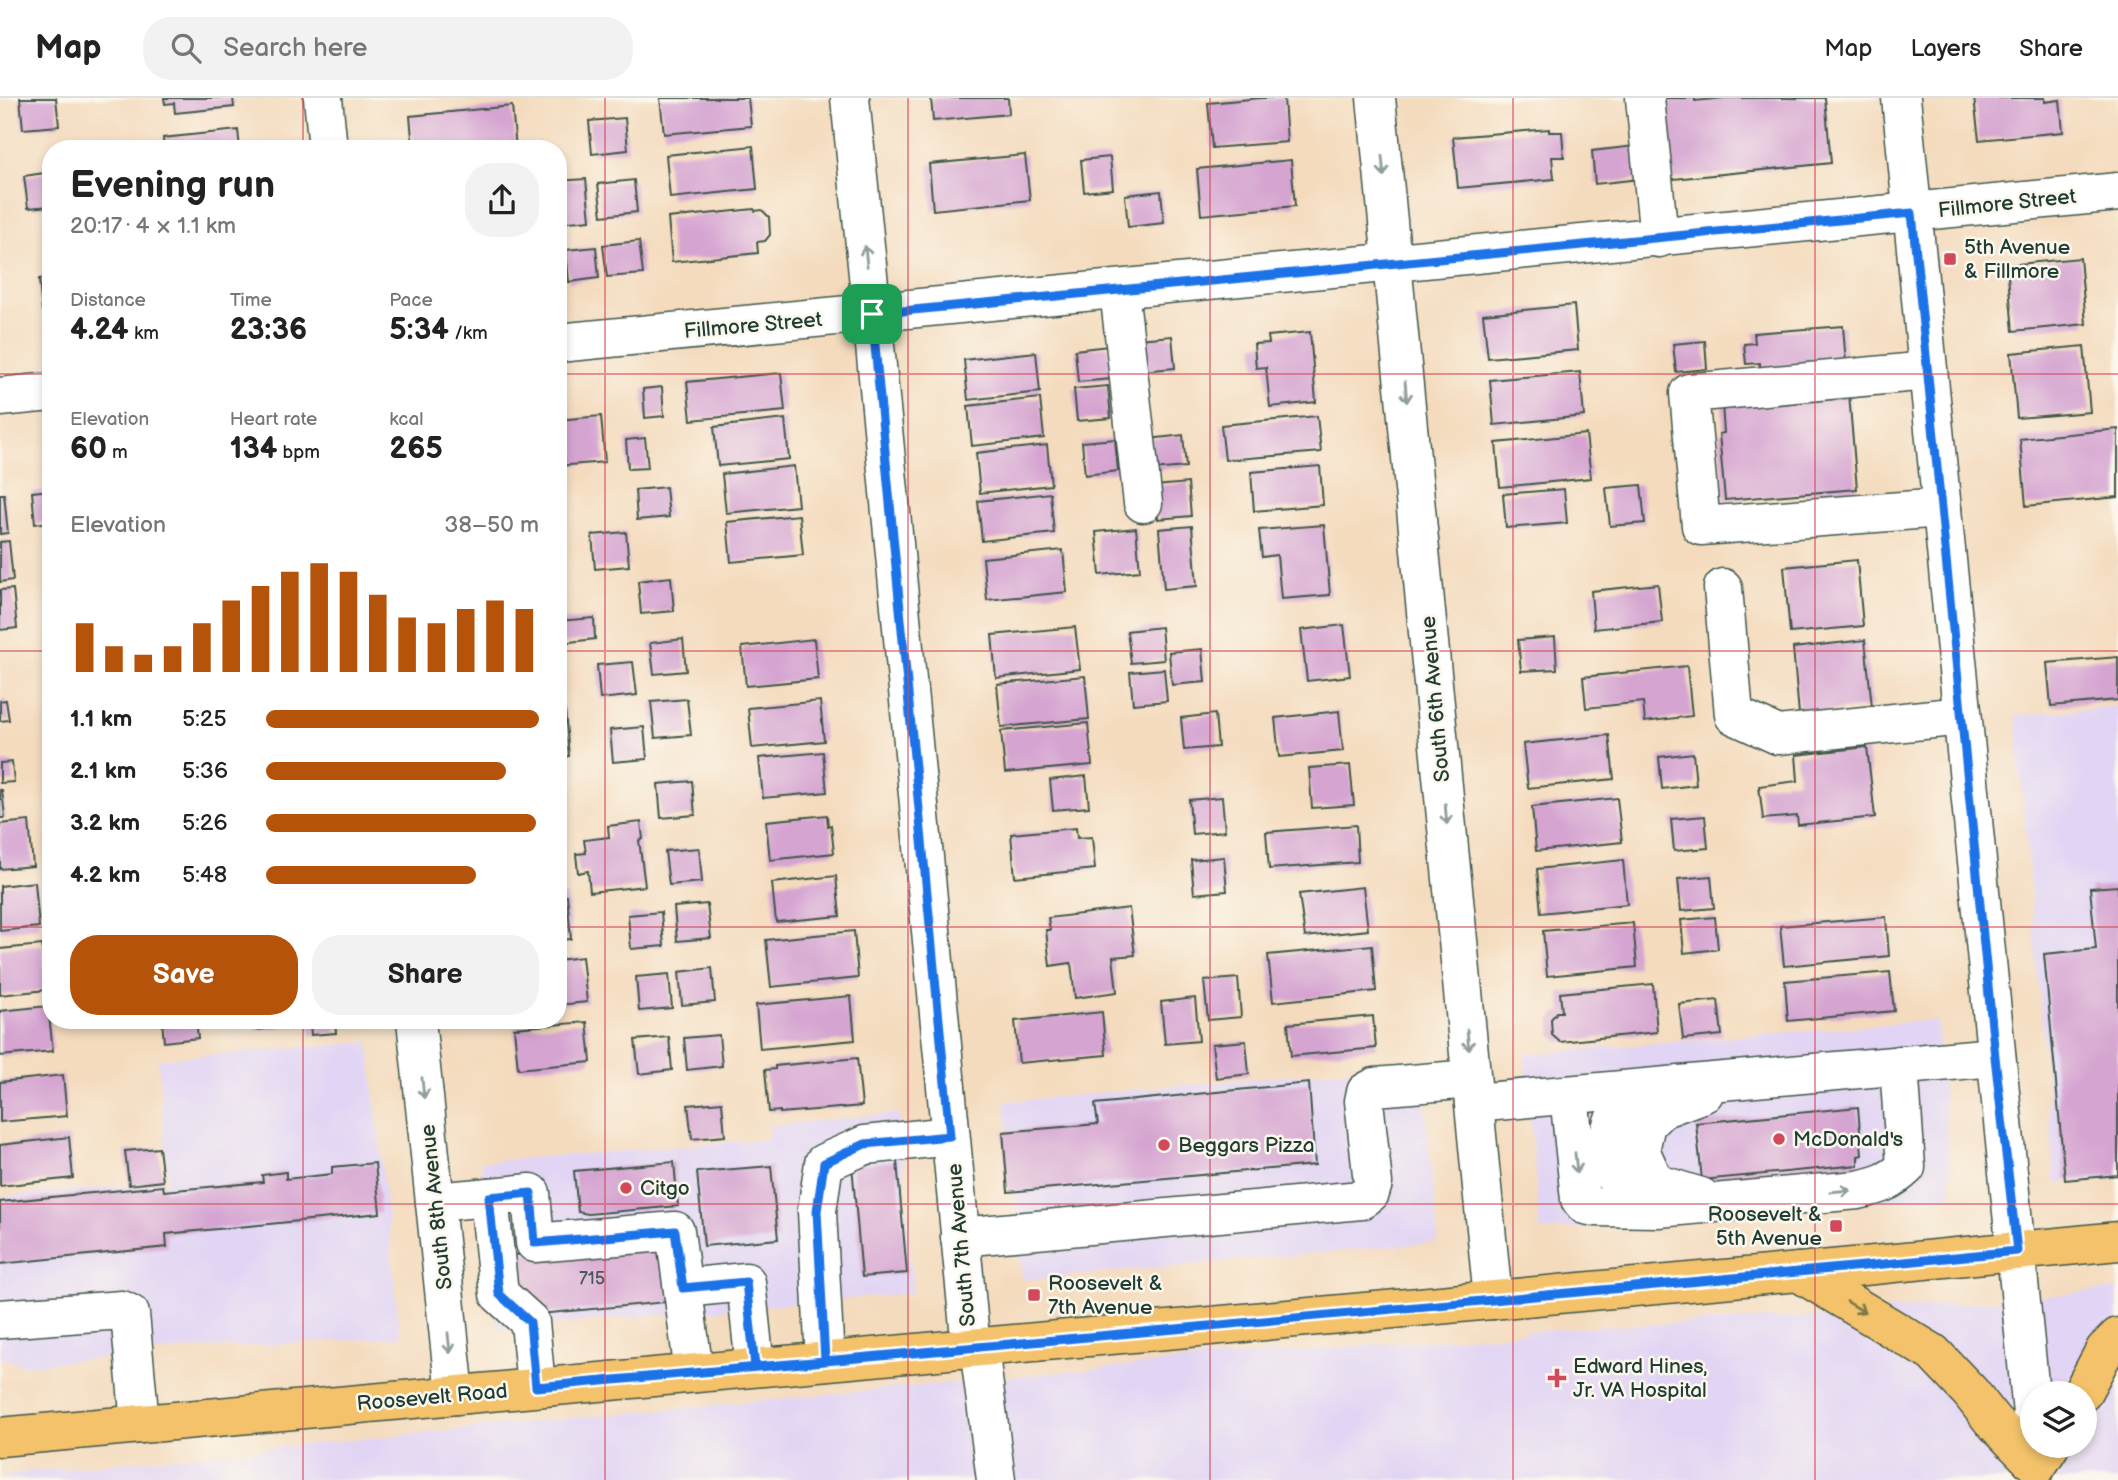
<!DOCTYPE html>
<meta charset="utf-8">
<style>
body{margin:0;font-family:"Balsamiq Sans",sans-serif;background:#f2f2f2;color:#222;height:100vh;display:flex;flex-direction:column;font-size:26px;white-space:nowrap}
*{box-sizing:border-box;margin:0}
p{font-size:23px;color:#767676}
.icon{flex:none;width:38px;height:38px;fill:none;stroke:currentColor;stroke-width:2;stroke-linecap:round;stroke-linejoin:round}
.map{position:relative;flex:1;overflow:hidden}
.panel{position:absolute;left:42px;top:42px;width:525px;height:889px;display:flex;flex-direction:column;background:#fff;border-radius:28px;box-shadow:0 4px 10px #0003}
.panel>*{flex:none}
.buttons{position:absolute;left:2020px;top:1283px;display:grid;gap:14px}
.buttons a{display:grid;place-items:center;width:77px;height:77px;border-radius:50%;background:#fff;box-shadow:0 4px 10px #0003;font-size:35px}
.pin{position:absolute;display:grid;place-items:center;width:60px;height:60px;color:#fff;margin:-30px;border-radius:14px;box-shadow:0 4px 10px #0006}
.round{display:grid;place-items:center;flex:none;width:74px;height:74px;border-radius:28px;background:#f2f2f2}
.summary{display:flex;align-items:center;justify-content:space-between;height:119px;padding:0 28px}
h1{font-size:38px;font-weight:600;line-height:52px}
.figures{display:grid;grid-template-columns:repeat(3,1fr);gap:10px;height:119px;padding:7px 28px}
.figures div{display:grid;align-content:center}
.figures b{font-size:30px;font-weight:600}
.figures small{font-size:19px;font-weight:400}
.figures p{font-size:19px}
.chart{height:196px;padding:14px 28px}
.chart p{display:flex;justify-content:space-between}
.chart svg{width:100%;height:126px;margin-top:7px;stroke:#b45309;stroke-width:6}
.primary-button{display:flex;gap:14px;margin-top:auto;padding:14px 28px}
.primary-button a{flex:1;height:80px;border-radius:28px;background:#b45309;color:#fff;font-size:28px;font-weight:600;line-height:80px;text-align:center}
.primary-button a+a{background:#f2f2f2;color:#222}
ul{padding:0 28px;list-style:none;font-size:23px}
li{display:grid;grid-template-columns:112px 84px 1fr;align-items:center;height:52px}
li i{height:18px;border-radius:9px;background:#b45309}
header{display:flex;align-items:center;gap:42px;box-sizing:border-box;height:98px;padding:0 35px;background:#fff;border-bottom:2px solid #e0e0e0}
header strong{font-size:33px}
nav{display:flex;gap:38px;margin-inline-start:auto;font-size:24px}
.search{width:490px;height:63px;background:#f2f2f2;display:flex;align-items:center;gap:18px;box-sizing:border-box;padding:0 24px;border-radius:28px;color:#767676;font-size:26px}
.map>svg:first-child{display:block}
</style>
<header>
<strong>Map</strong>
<div class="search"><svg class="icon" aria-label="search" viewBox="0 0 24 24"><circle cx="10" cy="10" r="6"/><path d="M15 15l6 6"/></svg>Search here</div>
<nav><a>Map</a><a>Layers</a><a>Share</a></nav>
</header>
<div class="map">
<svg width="2118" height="1382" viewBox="0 0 2118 1382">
<rect width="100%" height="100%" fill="#fbf7ec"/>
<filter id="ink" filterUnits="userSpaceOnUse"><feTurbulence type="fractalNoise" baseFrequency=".0143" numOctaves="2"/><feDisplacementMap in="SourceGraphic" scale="14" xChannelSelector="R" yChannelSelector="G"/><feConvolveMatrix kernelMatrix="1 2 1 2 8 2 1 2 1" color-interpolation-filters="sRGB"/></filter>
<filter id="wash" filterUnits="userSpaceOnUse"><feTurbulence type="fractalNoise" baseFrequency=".00686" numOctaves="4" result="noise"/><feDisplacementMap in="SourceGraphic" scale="28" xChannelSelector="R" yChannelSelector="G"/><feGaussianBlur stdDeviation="1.57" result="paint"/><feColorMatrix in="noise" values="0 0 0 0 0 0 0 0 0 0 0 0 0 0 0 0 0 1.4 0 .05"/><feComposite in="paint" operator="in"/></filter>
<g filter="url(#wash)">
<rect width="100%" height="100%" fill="#f4dbbe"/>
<g fill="#e1d4f4" fill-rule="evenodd">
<path d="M2118,608V1080L2055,1085L2016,618Z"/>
<path d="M1937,922L1952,1098L1540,1133L1525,956Z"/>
<path d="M369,944L400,1239L195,1251L26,1267L0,1260V1099L168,1084L158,961Z"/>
<path d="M1421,965L1438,1144L1023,1182L1005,1004Z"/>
<path d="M899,1015L913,1195L497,1231L481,1064L769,1041V1028Z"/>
<path d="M2118,1191V1382H1L16,1375L575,1320L1151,1266L1574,1230L1814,1219ZM2032,1295H2084V1348H2032Z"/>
</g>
<g id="blocks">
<g fill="#d5a4d1">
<path d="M20,0H56L59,28L23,31Z"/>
<path d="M164,0H233L234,9L175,15L174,5L165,6Z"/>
<path d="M660,0H748L751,28L664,36Z"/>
<path d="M931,0H1008L1009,16L933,23Z"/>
<path d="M1261,0H1284L1287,44L1212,50L1208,5Z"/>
<path d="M1656,0H1695V3L1724,0H1825L1831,65L1664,82Z"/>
<path d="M1974,0H2045V4L2060,2L2063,34L1979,42Z"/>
<path d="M512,8L516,51H413L410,18Z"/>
<path d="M625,20L628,52L592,56L589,23Z"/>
<path d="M1549,31V34H1562L1564,59H1552L1554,81L1458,90L1453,39Z"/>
<path d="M238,32L240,51H164L163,40Z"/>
<path d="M753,48L757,91L670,100L666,57Z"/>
<path d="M1635,48L1639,81L1595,86L1592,53Z"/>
<path d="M1025,57L1030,102L933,112L929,66Z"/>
<path d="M1110,59L1113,91L1084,94L1081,62Z"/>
<path d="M1291,62L1295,108L1201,117L1197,71Z"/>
<path d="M51,74V108L28,110L24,78Z"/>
<path d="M586,81L590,122L558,125V83Z"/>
<path d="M634,82L637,114L602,118L598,86Z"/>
<path d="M1161,93L1164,125L1128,129L1125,97Z"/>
<path d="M754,111L755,113L762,112L769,119L770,137L765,143L757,144L758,155L672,164L668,120Z"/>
<path d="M639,143L643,176L607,179L603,147Z"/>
<path d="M596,149L599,180L569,184L566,152Z"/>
<path d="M2080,160L2086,226L2013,233L2007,167Z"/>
<path d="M51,179V212L42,213L39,181Z"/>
<path d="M1574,207L1578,252L1488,260L1483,216Z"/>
<path d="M1843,228L1846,266L1760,273V265L1746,266L1744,246L1755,245L1754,235Z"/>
<path d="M1310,234L1316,304L1270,309L1266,269L1256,270L1254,246L1269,245L1268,238Z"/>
<path d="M1172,238L1175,270L1141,273L1138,241Z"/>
<path d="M1705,243L1707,271L1676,274L1673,246Z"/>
<path d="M1108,248L1112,281L1078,284L1075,252Z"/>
<path d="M2084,248L2090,314L2017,320L2011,255Z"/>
<path d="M1036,254L1040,294L968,302L964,262Z"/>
<path d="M1580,274L1584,318L1494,327L1490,282Z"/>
<path d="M781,275L785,313L691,322L687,284Z"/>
<path d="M1108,288L1111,320L1077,323L1074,291Z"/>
<path d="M662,289L664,318L645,320L643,291Z"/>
<path d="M1849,296L1857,391L1725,402L1719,336L1724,335L1722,306Z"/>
<path d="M1040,300L1044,340L972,348L968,308Z"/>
<path d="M601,318L605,364L558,368V322Z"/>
<path d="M1317,318L1321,354L1225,362L1221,327Z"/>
<path d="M785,321L789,361L718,368L714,329Z"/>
<path d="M2118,331V399L2026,408L2020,341Z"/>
<path d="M1586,336L1591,380L1500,389L1496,345Z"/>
<path d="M1183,337L1186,369L1152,372L1149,341Z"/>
<path d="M645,340L648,370L628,371L626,342Z"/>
<path d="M1115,341L1118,373L1085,377L1082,344Z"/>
<path d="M1047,347L1051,387L980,395L976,355Z"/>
<path d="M794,368L798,408L726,415L722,376Z"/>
<path d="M1320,368L1323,407L1254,413L1251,374Z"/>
<path d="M1188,385L1191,418L1158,421L1155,388Z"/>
<path d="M1641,387L1645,425L1610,428L1606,390Z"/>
<path d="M666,389L669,419L637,422L635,392Z"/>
<path d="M1564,391L1567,425L1506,430L1503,396Z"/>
<path d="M51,392V424L35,426L32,394Z"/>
<path d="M1050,395L1054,435L982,443L978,403Z"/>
<path d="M0,396H4L8,435L0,436Z"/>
<path d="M799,417L803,457L731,464L727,424Z"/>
<path d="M1324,427L1330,497L1281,501L1277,457L1262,459L1259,432Z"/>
<path d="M1192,428L1197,488L1164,491L1159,431Z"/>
<path d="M1136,430L1140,473L1100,477L1096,434Z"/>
<path d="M626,434L629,468L595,471L592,437Z"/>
<path d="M9,443L13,482L0,484V444Z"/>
<path d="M1063,452L1067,494L987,502L983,460Z"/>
<path d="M1857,462L1863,528L1790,535L1784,469Z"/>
<path d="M671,479L674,513L641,516L638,483Z"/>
<path d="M1658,486L1662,524L1594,531L1591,493Z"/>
<path d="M13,491L17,530L0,532V492Z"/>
<path d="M594,520L595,541L561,545L558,523Z"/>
<path d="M1344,527L1350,578L1307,583L1301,532Z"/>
<path d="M1075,529L1080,571L996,580L992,537Z"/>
<path d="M1161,529L1164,562L1131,565L1127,533Z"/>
<path d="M1555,539L1557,571L1521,573L1518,542Z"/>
<path d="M683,541L686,573L654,576L650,545Z"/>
<path d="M814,541L818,581L746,588L742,549Z"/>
<path d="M1865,542L1872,609L1799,616L1793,550Z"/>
<path d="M1202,551L1205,584L1172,587L1169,554Z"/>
<path d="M2118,559V602L2051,608L2047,565Z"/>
<path d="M633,564L637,597L600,601L597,567Z"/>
<path d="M1687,568L1692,618L1645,624L1643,604L1586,610L1583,579Z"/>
<path d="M1164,571L1167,603L1133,606L1130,574Z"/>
<path d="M1085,578L1089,621L1001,629L997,586Z"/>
<path d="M687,601L691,637L655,640L651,604Z"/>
<path d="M6,602L9,622L0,623V603Z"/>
<path d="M820,603L824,643L752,650L748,610Z"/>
<path d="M558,613H565L569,658L558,659Z"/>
<path d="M1339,613L1343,653L1279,659L1275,620Z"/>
<path d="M1215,616L1218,649L1184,652L1181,620Z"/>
<path d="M1088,625L1092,667L1005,675L1001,633Z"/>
<path d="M644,629L647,661L613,664L610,632Z"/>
<path d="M1609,637L1614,681L1528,690L1523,646Z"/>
<path d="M1867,649L1875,719L1798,727L1797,718L1763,721L1759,688L1798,683L1796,657Z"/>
<path d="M823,654L827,694L763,700L759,660Z"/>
<path d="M1693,655L1696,687L1662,691L1659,659Z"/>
<path d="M12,664L14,684L0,685V665Z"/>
<path d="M1350,667L1354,707L1312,710L1309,670Z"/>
<path d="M1086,678L1089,709L1053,712L1050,682Z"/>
<path d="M692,683L695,717L661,720L658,686Z"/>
<path d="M0,692H2L5,720H0Z"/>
<path d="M1222,699L1225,733L1192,736L1189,702Z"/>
<path d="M1617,700L1622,744L1536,753L1532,709Z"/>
<path d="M827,717L828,728L831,727L834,755L770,762L766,723Z"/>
<path d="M1705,718L1708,750L1674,753L1671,721Z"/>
<path d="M29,723L33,768L0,771V726Z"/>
<path d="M641,724L643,741L639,742L645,788L590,794L588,773L578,775L576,756L586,755L584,742L609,739L608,728Z"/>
<path d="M1356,727L1358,764L1269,771L1266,734Z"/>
<path d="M1076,730L1077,740L1092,739L1095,771L1015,779L1011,736Z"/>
<path d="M699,750L702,784L669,787L665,753Z"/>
<path d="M1224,759L1227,793L1194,796L1191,762Z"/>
<path d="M1623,762L1627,806L1541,815L1537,771Z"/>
<path d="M836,778L840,818L776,824L772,785Z"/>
<path d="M1711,778L1714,810L1681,813L1678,781Z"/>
<path d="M35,784L39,829L0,833V788Z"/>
<path d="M2118,788V1077L2065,1082L2044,856L2096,851L2090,790Z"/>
<path d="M1363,789L1368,832L1305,839L1299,796Z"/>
<path d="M567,797L571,841L558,842V798Z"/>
<path d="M707,806L711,840L677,843L674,809Z"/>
<path d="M1129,810L1135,857L1113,859L1117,894L1075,900L1071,865L1050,868L1046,832H1050L1048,820Z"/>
<path d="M661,814L664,848L631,851L628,817Z"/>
<path d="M1715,819L1718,851L1684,855L1681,822Z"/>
<path d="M1886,819L1889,858L1784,868L1780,828Z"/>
<path d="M1633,825L1637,869L1547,878L1543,833Z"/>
<path d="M854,833L858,880L771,889L766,842Z"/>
<path d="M42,847L46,892L0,897V851Z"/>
<path d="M1372,847L1376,893L1273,904L1268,857Z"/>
<path d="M582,859L587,904L558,907V862Z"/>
<path d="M712,870L715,904L682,907L679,874Z"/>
<path d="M1890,874L1894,913L1788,923L1785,883Z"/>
<path d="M669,876L672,910L639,913L636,879Z"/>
<path d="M1238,880L1241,919L1208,922L1204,883Z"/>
<path d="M1653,886L1657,934L1560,944L1552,937L1551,921L1557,914H1562L1560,895Z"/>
<path d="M851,898L855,942L760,951L756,907Z"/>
<path d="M1195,900L1199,943L1165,946L1161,904Z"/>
<path d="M1718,902L1722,937L1683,941L1679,906Z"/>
<path d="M48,908L53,953L0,958V913Z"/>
<path d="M1102,914L1106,957L1019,965L1015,923Z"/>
<path d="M1373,918L1376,950L1291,958L1288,926Z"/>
<path d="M162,922H196L198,940L164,944Z"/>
<path d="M254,922H335L336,935L311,937L310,927L255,932Z"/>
<path d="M587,924L591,964L518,971L514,930Z"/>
<path d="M719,937L722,968L687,972L684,940Z"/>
<path d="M669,939L672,972L639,976L635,942Z"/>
<path d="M1246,943L1249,976L1216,980L1212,946Z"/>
<path d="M857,960L862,1008L780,1015V1013L769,1014L765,972L775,971V968Z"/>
<path d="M63,977L67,1018L0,1024V984Z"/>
<path d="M1309,985L1315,1067L1008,1094L1003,1034L1098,1026L1095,1006Z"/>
<path d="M722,1004L725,1038L692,1041L688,1007Z"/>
<path d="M1858,1009L1862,1057L1858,1058V1067L1702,1082L1696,1025Z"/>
<path d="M69,1039L73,1080L0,1088V1047Z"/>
<path d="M159,1050L163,1083L129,1087L125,1053Z"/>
<path d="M897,1063L907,1175L862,1179L852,1067Z"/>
<path d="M674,1064L678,1108L588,1116L578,1114L574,1073Z"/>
<path d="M375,1065L380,1115L166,1136L167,1149L0,1166V1104L163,1088L164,1093L263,1084L262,1077L286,1074V1081L332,1076V1069Z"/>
<path d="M771,1068L778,1141L704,1148L697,1074Z"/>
<path d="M655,1142L678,1203L529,1217L505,1158Z"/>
</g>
</g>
</g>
<g filter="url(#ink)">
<use href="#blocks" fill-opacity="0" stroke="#3f5549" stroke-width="2"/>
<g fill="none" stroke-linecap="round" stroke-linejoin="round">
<g stroke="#3f5549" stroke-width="41">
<g id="minor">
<path d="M323,0L328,51"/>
<path d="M850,0L872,216L971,1250"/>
<path d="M1376,0L1493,1202"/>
<path d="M1645,0L1659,140"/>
<path d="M1901,0L2032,1315"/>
<path d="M1119,192L1143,405"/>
<path d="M558,245L2118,94"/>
<path d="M1928,273L1689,295L1701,428L1942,410"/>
<path d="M0,299L51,294"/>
<path d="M1723,490L1734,617L1778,637L1962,618"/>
<path d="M416,922L455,1297"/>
<path d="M1569,997L1580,1101L1585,1107L1594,1109L1658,1110L1858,1092C1879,1087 1890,1084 1906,1069L1899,967"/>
<path d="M1474,1005L1995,959"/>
<path d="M1655,1085L1611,1075L1605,1049L1613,1024L1635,1014L1661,1011"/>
<path d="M489,1099L499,1196L530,1224L536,1289"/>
<path d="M1701,1099L1655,1085L1640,1052L1646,1026L1661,1011L1704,995"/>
<path d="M435,1104L531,1095L535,1145L675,1133L694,1275"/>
<path d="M960,1139L1361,1102L1370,1095L1373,1085L1364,1003L1366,994L1375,989L1471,981"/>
<path d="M683,1190L746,1184L755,1269"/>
<path d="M0,1221L122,1212L130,1216L140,1326"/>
<path d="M979,1249L996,1382"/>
<path d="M825,1263L817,1113L824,1065L865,1047L950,1038"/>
</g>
</g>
<g stroke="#3f5549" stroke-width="41">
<g id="major">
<path d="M1798,1174L1933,1255L1971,1295L1992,1322L2037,1368L2050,1348"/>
<path d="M2082,1295L2105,1252L2118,1239"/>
<path d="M0,1339L1864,1168L2118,1143"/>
</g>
</g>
<use href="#minor" stroke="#fff" stroke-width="38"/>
<use href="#major" stroke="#f3c26a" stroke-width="38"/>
</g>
<defs><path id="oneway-shaft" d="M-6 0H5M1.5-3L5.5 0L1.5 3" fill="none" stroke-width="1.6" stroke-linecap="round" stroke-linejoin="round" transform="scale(1.75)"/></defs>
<g stroke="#8f9e9a">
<use href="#oneway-shaft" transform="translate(1383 68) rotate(84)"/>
<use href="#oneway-shaft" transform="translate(866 158) rotate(-96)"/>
<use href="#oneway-shaft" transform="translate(1406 294) rotate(85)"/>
<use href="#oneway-shaft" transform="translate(1446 716) rotate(85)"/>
<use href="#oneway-shaft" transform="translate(1468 942) rotate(85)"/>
<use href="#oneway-shaft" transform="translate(423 990) rotate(84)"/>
<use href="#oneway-shaft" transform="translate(1576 1065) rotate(84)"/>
<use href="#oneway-shaft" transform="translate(1840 1093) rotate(-5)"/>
<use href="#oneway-shaft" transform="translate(449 1245) rotate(84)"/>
</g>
<use stroke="#7e794c" href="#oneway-shaft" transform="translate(1856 1209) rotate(31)"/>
</g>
<g fill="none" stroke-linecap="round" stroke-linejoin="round" filter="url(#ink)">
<g stroke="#fff" stroke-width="14">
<path id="route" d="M872,216L950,1038L865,1046L824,1065L817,1113L825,1263L536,1289L530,1224L499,1196L489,1099L531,1095L535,1145L675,1133L683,1190L746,1184L755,1269L825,1263L1864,1168L2017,1153L1995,959L1912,115L872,216"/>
</g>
<use href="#route" stroke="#1a73e8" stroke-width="9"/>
</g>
<path fill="none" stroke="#d1495b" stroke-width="2" stroke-opacity="0.55" d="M303,0V51M605,0V1382M908,0V1382M1210,0V1382M1513,0V1382M1815,0V1382M0,276H51M558,276H2118M0,553H51M558,553H2118M0,829H51M558,829H2118M303,922V1382M0,1106H2118"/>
<g fill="#d1495b" stroke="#fbf7ec" stroke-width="2.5">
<rect x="1943" y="154" width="14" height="14" rx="3.5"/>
<circle cx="1779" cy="1041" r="7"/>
<circle cx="1164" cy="1047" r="7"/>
<circle cx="626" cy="1090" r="7"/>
<rect x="1829" y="1121" width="14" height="14" rx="3.5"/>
<rect x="1027" y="1190" width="14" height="14" rx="3.5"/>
<path d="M1553.5 1269.5h7v7h7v7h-7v7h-7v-7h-7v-7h7z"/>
</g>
<g text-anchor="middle" stroke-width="5" stroke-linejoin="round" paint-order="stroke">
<g font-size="18" fill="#4c575b">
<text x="592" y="1186">715</text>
</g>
<g font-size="21" fill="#1f3d34" stroke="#fbf7ec">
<text transform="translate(2007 105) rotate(-6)" y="7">Fillmore Street</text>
<text transform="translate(753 227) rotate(-5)" y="7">Fillmore Street</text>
<text transform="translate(1435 601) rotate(-95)" y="7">South 6th Avenue</text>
<text transform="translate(436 1109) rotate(-96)" y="7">South 8th Avenue</text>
<text transform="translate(961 1147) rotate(-95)" y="7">South 7th Avenue</text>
<text transform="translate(432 1299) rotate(-5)" y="7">Roosevelt Road</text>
</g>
<g font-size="21" fill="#1f3d34" stroke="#fbf7ec" text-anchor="start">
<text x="1964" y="156">5th Avenue<tspan x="1964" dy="24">&amp; Fillmore</tspan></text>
<text x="1793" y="1048">McDonald's</text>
<text x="1178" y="1054">Beggars Pizza</text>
<text x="640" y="1097">Citgo</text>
<text x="1822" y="1123" text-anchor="end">Roosevelt &amp;<tspan x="1822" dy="24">5th Avenue</tspan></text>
<text x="1048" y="1192">Roosevelt &amp;<tspan x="1048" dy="24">7th Avenue</tspan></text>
<text x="1573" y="1275">Edward Hines,<tspan x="1573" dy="24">Jr. VA Hospital</tspan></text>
</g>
</g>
</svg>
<div class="buttons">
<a><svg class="icon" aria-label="layers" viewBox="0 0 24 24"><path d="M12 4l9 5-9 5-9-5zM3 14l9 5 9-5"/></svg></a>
</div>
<div class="pin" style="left:872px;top:216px;background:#1e9e55"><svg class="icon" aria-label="arrive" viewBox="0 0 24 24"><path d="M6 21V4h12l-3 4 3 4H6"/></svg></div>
<section class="panel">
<div class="summary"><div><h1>Evening run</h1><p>20:17 · 4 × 1.1 km</p></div><a class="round"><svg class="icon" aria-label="share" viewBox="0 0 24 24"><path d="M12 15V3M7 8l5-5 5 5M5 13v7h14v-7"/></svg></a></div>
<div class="figures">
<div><p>Distance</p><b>4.24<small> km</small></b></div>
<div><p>Time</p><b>23:36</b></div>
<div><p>Pace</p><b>5:34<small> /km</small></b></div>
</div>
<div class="figures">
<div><p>Elevation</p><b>60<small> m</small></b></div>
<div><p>Heart rate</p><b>134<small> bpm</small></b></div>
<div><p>kcal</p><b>265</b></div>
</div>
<div class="chart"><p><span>Elevation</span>38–50 m</p>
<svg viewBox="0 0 160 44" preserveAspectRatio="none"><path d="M5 44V27M15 44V35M25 44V38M35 44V35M45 44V27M55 44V19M65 44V14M75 44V9M85 44V6M95 44V9M105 44V17M115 44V25M125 44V27M135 44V22M145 44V19M155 44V22"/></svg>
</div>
<ul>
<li><b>1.1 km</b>5:25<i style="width:100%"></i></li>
<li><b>2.1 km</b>5:36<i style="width:88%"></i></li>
<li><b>3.2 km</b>5:26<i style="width:99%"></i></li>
<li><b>4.2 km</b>5:48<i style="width:77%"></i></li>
</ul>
<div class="primary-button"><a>Save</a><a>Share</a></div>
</section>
</div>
